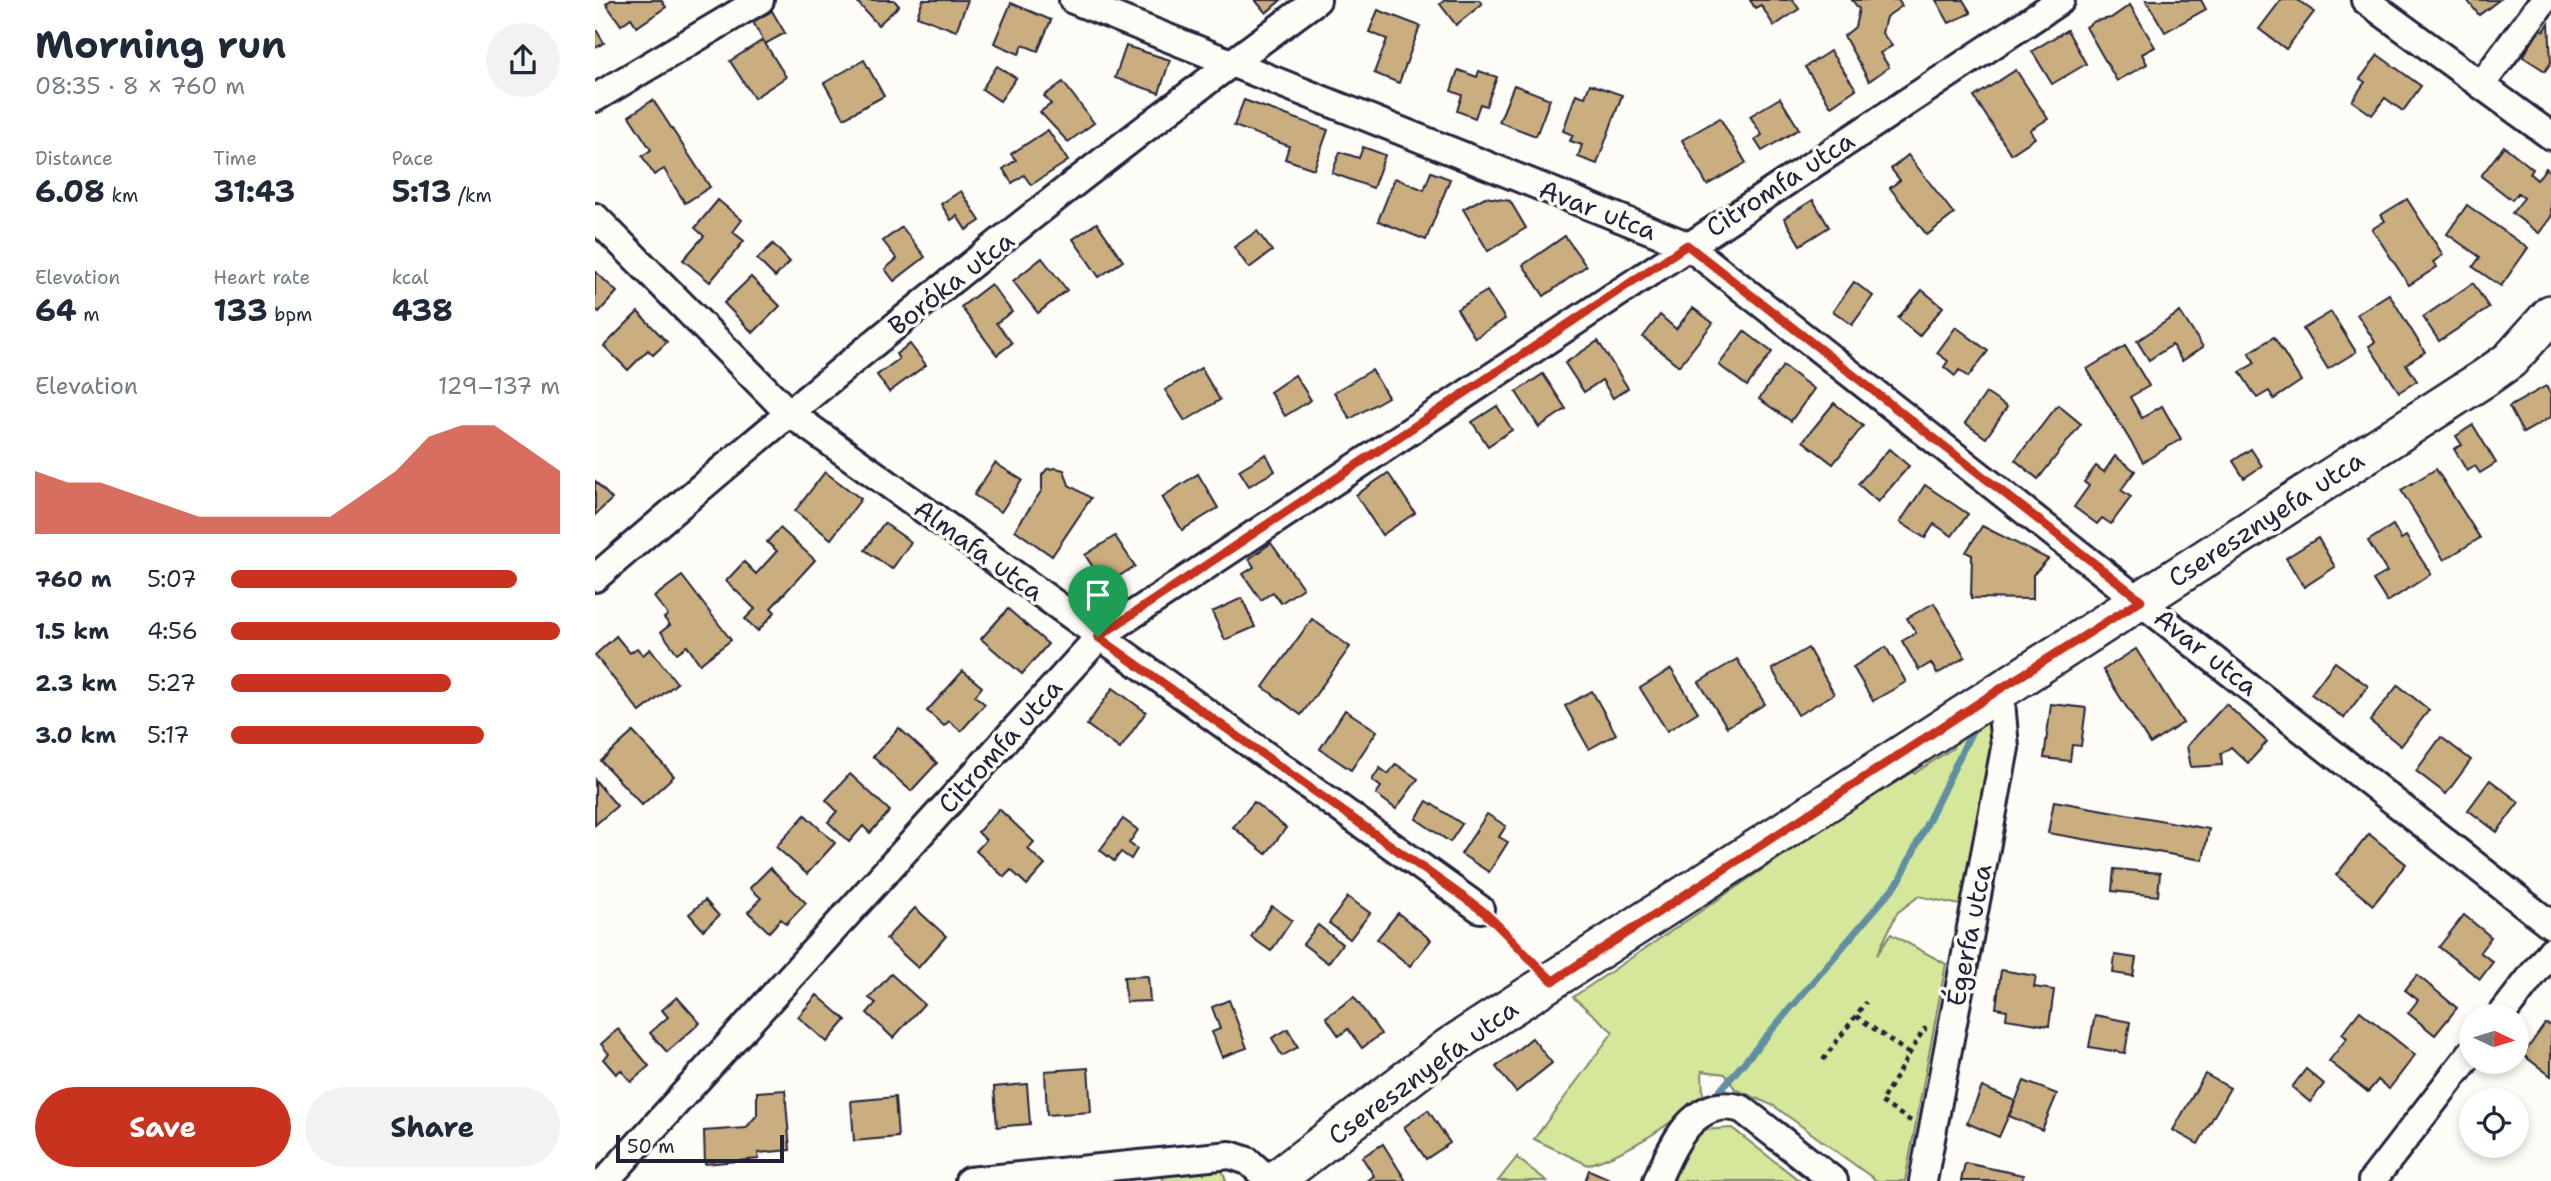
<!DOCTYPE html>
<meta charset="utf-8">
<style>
body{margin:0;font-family:"Shantell Sans",sans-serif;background:#f2f2f3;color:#1f2937;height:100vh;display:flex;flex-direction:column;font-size:26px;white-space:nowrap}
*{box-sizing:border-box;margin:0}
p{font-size:23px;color:#747a83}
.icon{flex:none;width:38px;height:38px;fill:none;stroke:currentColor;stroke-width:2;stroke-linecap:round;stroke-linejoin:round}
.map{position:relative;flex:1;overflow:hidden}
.side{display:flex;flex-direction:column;background:#fff;width:595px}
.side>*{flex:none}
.needle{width:46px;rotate:94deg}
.controls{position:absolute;left:1864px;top:1004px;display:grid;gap:14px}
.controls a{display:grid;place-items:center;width:70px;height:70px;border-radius:50%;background:#fff;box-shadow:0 4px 10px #0003;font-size:35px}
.scale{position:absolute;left:21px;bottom:18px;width:168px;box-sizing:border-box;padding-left:7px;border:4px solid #22223b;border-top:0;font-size:19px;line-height:24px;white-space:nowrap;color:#22223b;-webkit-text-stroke:5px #fdfcf7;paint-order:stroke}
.pin{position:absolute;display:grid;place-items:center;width:60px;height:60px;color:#fff;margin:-72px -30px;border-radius:50% 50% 50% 0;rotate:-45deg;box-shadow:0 0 7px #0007}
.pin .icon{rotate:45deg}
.round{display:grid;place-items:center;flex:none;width:74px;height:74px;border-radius:37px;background:#f2f2f3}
.summary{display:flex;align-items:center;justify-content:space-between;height:119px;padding:0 35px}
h1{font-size:38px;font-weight:700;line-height:52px}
.stats{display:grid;grid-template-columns:repeat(3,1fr);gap:10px;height:119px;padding:7px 35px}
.stats div{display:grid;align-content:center}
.stats b{font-size:30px;font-weight:700}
.stats small{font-size:19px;font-weight:400}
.stats p{font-size:19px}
.chart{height:196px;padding:14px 35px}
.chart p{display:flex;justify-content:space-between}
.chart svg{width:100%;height:126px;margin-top:7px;fill:#c8321e;opacity:.7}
.primary-button{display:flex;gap:14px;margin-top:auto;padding:14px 35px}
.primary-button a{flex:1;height:80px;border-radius:42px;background:#c8321e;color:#fff;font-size:28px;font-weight:700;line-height:80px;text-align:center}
.primary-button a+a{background:#f2f2f3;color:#1f2937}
ul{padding:0 35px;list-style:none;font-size:23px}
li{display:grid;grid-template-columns:112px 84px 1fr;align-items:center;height:52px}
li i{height:18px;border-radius:9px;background:#c8321e}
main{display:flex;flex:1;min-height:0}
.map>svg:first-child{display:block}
</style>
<main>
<section class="side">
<div class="summary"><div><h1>Morning run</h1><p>08:35 · 8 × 760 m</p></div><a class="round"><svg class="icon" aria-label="share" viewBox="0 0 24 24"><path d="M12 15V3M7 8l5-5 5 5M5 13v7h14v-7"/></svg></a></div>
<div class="stats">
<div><p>Distance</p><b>6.08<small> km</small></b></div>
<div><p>Time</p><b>31:43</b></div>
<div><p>Pace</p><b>5:13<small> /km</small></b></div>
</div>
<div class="stats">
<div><p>Elevation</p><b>64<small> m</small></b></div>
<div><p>Heart rate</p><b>133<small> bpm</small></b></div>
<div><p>kcal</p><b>438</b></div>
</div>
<div class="chart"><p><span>Elevation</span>129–137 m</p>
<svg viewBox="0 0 160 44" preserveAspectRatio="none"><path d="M0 44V22L10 26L20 26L30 30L40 34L50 38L60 38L70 38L80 38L90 38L100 30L110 22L120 10L130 6L140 6L150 14L160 22V44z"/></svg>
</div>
<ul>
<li><b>760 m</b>5:07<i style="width:87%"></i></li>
<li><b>1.5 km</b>4:56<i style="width:100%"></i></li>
<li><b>2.3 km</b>5:27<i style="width:67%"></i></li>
<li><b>3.0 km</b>5:17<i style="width:77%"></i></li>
</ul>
<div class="primary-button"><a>Save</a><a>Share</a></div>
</section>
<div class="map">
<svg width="1956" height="1181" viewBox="0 0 1956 1181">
<rect width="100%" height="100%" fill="#fdfcf7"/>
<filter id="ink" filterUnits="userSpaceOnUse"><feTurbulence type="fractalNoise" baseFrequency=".0143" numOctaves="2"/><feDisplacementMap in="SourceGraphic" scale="14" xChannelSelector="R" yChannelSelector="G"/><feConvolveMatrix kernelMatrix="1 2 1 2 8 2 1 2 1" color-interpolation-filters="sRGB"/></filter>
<g filter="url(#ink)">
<g fill="#d5e79b" stroke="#7c846b" stroke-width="2">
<path d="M1399,715L1403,732L1374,907L1324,896L1302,913L1282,955L1296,934L1351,964L1310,1181H1282L1179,1106L1140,1089L1130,1074L1107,1071L1108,1097C1071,1127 1039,1150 993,1165L939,1139L1018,1032L978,997L1314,771L1320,773L1358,748L1359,738Z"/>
<path d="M1137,1128L1205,1181H1078L1091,1151L1107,1130Z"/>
<path d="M922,1157V1158L952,1181H903Z"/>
<path d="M615,1166L626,1167L631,1181H569L567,1177Z"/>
</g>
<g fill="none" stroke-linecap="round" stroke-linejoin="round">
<path stroke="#608ea3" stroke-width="7" d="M1117,1100L1304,881L1377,731"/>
</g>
<g fill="#caae7f" stroke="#22223b" stroke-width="2">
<path d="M16,0H66L71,7L42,27L36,18L26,25L11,4Z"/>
<path d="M267,0H299L304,6L283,25L263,3Z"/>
<path d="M328,0H373L361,31L322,16Z"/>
<path d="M660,0H686L671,13Z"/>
<path d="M850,0H884L887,4L861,25L845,4Z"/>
<path d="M1155,0H1198L1204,9L1179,26L1166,5L1160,8Z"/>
<path d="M1257,0H1303L1307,6L1291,17L1287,33L1297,46L1285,53L1294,67L1274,81L1249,36L1260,27L1264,9Z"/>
<path d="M1341,0H1368L1376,13L1354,23Z"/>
<path d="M1551,0H1606L1611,9L1570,32Z"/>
<path d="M1686,0H1703L1719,12L1691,49L1664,29Z"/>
<path d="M1872,0H1904L1884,15Z"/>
<path d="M416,3L456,20L443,51L428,45L424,54L399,43Z"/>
<path d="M1535,5L1560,47L1547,54L1552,64L1522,81L1491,27L1500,21L1516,18Z"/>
<path d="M783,10L825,26L804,83L779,73L792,39L774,32Z"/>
<path d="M177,11L190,33L170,44L158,22Z"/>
<path d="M1954,23L1956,63L1950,71L1928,57L1944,28L1949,31Z"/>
<path d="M0,28L9,43L0,48Z"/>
<path d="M1472,30L1491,64L1457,84L1437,51Z"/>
<path d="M168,40L191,77L159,98L135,61Z"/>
<path d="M531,46L575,60L564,93L520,78Z"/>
<path d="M1235,51L1261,89L1236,106L1210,67Z"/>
<path d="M1783,55L1826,86L1808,111L1790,98L1777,115L1757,101L1770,82L1765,79Z"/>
<path d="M269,60L289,96L249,118L229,83Z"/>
<path d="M402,66L421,78L405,101L387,89Z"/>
<path d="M863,70L882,77L884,71L902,77L891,106L885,104L880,118L862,111L867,95L856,91Z"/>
<path d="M1421,70L1453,119L1435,130L1440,138L1416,154L1379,97Z"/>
<path d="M468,82L499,123L473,142L445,112L456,104L449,96Z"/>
<path d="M995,84L1027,95L1002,164L983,157L987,145L975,141L978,135L968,131L981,94L990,97Z"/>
<path d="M919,85L955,99L941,136L904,122Z"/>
<path d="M1185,98L1204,129L1167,151L1160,140L1167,135L1155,116Z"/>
<path d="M58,100L115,187L90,203L69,169L59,175L47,156L56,150L34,116Z"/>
<path d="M649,100L733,130L719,169L690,159L694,146L639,126Z"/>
<path d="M1125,118L1151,163L1112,185L1087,140Z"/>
<path d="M453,130L473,161L436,185L429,175L417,183L408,169L421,160L416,154Z"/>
<path d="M1909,146L1938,169L1935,174L1942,180L1951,168L1956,173V217L1944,233L1917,213L1929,198L1923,193L1917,200L1886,176Z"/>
<path d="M768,147L790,155L778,188L737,173L745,152L764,158Z"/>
<path d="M1313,155L1359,214L1332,235L1295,188L1305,180L1296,169Z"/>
<path d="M836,172L855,179L831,240L783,221L800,178L829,190Z"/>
<path d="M366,191L385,221L371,230L362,216L356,220L346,204Z"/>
<path d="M890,197L915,201L931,228L893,251L868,209Z"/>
<path d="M1812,199L1848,255L1838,262L1842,267L1814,285L1777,229L1790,221L1786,215Z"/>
<path d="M123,200L147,220L138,232L149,241L115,282L88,260L109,236L100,228Z"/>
<path d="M1218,200L1234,227L1205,245L1189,218Z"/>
<path d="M1872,205L1933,248L1906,286L1878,267L1885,257L1852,234Z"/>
<path d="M502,223L528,261L504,277L478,239Z"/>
<path d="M307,227L330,257L299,281L290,269L302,259L288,241Z"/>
<path d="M662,231L677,251L654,268L639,247Z"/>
<path d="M970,236L991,266L949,296L928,265Z"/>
<path d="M178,244L195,262L180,277L162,259Z"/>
<path d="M447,258L472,290L443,313L418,281Z"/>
<path d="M0,271L22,292L4,312L0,308Z"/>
<path d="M156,277L185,306L158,333L129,303Z"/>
<path d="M1259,282L1278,296L1257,325L1238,311Z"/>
<path d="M1878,283L1894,308L1844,341L1828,317Z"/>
<path d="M396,284L417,312L401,323L417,343L402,355L366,307Z"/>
<path d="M1327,290L1348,307L1324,336L1303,318Z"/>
<path d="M892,291L910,319L880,338L862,309Z"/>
<path d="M1794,294L1830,352L1811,364L1822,381L1804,392L1774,346L1780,342L1762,314Z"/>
<path d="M1098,308L1118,323L1084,366L1048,337L1065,315L1081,329Z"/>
<path d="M43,312L72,342L58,355L53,350L33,370L9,346Z"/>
<path d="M1585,312L1608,347L1587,361L1577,345L1554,360L1542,341Z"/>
<path d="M1736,312L1761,352L1733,369L1708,329Z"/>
<path d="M1361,327L1393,351L1373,377L1364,370L1360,376L1349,367L1353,361L1342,353Z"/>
<path d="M1149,331L1177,352L1152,386L1124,365Z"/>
<path d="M1679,337L1706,381L1679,399L1674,391L1662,398L1645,372L1660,363L1654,353Z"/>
<path d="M1003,341L1033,388L1018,398L1007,380L989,392L970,363Z"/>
<path d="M315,344L331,365L294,392L282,375L304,359L301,354Z"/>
<path d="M1530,346L1554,386L1535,397L1547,418L1567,406L1586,439L1548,462L1492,369Z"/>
<path d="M1188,366L1219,389L1196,421L1164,399Z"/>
<path d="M606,368L625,400L590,421L570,390Z"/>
<path d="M777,370L793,397L755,419L739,392Z"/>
<path d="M948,374L971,409L944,427L921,392Z"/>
<path d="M700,375L716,400L690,416L675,392Z"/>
<path d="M1951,386L1956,395V417L1928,433L1914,407Z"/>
<path d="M1391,393L1412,407L1391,438L1370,423Z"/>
<path d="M1239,403L1268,426L1238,464L1208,441Z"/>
<path d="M1463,405L1486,424L1443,479L1420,460Z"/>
<path d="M902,406L917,430L893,446L877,422Z"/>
<path d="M1878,425L1901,463L1885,473L1880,466L1872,471L1859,449L1867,445L1861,436Z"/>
<path d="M1294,449L1314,466L1283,502L1263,484Z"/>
<path d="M1656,449L1667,466L1649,478L1638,461Z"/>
<path d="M671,454L680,471L654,486L644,470Z"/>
<path d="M1520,456L1540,471L1526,490L1536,497L1516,524L1507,518L1502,524L1479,507L1494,486L1489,482L1501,466L1509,472Z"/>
<path d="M400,463L427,480L406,512L379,495Z"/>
<path d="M461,468L469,470L474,485L496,498L457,556L420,530L447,490V475L452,469Z"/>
<path d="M1841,469L1885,538L1849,560L1806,490Z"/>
<path d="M230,472L266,499L236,539L200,511Z"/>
<path d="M793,473L820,513L787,535L761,495Z"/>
<path d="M603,474L623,508L587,530L567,497Z"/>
<path d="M0,481L17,499L0,515Z"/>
<path d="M1330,485L1373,514L1357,536L1339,524L1330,538L1305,522Z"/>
<path d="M289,523L316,542L297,569L270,550Z"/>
<path d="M1798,525L1806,539L1811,536L1836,574L1792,602L1778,580L1792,572L1773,541Z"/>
<path d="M1387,526L1453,559L1438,575V599L1376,598L1377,555L1371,552Z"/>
<path d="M185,528L220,560L176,608L180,612L163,631L150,619L160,609L131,581L149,562L161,574L182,551L172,542Z"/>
<path d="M520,536L540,566L510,585L490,555Z"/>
<path d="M1723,538L1740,567L1709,587L1691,558Z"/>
<path d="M676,543L708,588L686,603L678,592L666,600L648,574L659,567L654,559Z"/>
<path d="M87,576L136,640L105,664L92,646L82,653L66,632L75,625L69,618L73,615L59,597Z"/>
<path d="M647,598L660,627L630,640L617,612Z"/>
<path d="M1339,603L1370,657L1342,674L1336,663L1324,670L1307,641L1321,633L1312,618Z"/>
<path d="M413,609L453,644L427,674L386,639Z"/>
<path d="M717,619L755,647L706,715L668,687Z"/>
<path d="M21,636L35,653L42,648L48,655L55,649L82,683L45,712L0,655Z"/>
<path d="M1291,647L1311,682L1278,701L1258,667Z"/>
<path d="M1213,648L1239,694L1203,715L1177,669Z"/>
<path d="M1541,649L1588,723L1555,744L1508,670Z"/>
<path d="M1142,659L1170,704L1132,727L1104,682Z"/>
<path d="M1740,662L1773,686L1749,718L1716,694Z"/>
<path d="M1076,669L1103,712L1072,731L1045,688Z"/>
<path d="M368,671L387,687L380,696L390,704L366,731L354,721L349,726L332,711Z"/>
<path d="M1803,685L1834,710L1806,746L1775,721Z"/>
<path d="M518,688L551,712L525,749L492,725Z"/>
<path d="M997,691L1021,734L994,749L970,706Z"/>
<path d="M1456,704L1491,708L1486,746L1477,745L1475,761L1449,758Z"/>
<path d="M1631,704L1672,742L1653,763L1636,747L1626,754L1627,765L1596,767L1592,746Z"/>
<path d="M750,710L782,731L756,770L725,749Z"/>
<path d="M304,728L342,763L316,791L278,757Z"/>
<path d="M38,732L79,776L47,805L6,761Z"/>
<path d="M1846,737L1876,760L1851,794L1821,771Z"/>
<path d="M801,764L823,779L801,809L781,794L786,787L777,780L785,768L793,774Z"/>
<path d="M255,774L295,811L275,833L268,826L254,842L233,822L242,811L231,800Z"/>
<path d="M0,780L22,806L0,825Z"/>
<path d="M1895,780L1924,802L1902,832L1873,810Z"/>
<path d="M832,801L867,824L855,842L821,819Z"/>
<path d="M1459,801L1614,829L1608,860L1453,833Z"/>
<path d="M659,802L691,828L671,854L638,827Z"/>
<path d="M404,809L439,842L433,849L450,865L432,885L416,870L409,877L381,851L391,840L383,832Z"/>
<path d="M892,814L911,826L904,837L913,842L894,872L866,854Z"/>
<path d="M210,815L240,843L212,874L181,847Z"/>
<path d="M528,819L543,830L534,843L542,849L536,859L526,852L519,861L505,850Z"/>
<path d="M1774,834L1811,864L1778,905L1741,875Z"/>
<path d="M175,868L211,903L191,924L186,919L174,932L153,912L166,898L155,888Z"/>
<path d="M1519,869L1565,873L1563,896L1517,891Z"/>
<path d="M753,897L775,913L755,939L734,923Z"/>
<path d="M110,900L124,916L108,930L94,914Z"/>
<path d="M677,906L697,920L676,951L656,937Z"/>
<path d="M320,908L351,936L323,968L291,939Z"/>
<path d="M803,913L836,940L815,966L782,939Z"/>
<path d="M1869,915L1896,937L1885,952L1898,962L1885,979L1844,947Z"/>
<path d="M723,925L747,944L733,963L708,944Z"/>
<path d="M1520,955L1541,958L1538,976L1518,973Z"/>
<path d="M1406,970L1441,976L1439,987L1459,990L1454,1026L1411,1019L1412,1010L1401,1008Z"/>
<path d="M296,974L329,1004L298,1038L272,1013L281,1003L274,998Z"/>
<path d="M1822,975L1862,1008L1840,1035L1813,1013L1823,1000L1810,990Z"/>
<path d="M553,976L555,1001L531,1002L529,977Z"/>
<path d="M222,995L251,1020L232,1042L203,1017Z"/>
<path d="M82,997L105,1023L72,1052L55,1033L73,1017L67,1010Z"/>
<path d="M759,997L786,1034L767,1048L753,1029L744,1036L731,1017Z"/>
<path d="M634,1000L652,1048L627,1057L617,1032L625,1029L617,1007Z"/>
<path d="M1765,1011L1820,1055L1794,1089L1783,1080L1773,1092L1734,1061L1752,1038L1747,1034Z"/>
<path d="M1500,1015L1535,1022L1530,1053L1494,1047Z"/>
<path d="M1950,1024L1956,1025V1076L1928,1055Z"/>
<path d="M23,1029L54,1066L36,1082L26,1070L21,1074L8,1059L14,1054L6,1044Z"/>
<path d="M693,1029L703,1047L687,1056L677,1038Z"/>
<path d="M937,1038L957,1063L921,1092L901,1067Z"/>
<path d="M493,1068L496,1112L452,1115L450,1071Z"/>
<path d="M1711,1069L1729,1084L1715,1102L1697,1087Z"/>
<path d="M1610,1074L1635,1088L1603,1144L1578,1130Z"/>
<path d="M1429,1081L1462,1094L1447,1130L1414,1116Z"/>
<path d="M432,1084L435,1124L402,1127L399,1087Z"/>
<path d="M1387,1087L1420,1101L1404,1137L1372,1123Z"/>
<path d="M190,1090L195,1150L163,1153L164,1159L110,1164L109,1131L151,1128L162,1115V1092Z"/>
<path d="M300,1097L303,1137L259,1141L256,1101Z"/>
<path d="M833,1110L855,1143L831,1159L809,1127Z"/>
<path d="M788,1144L811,1181H771L779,1176L767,1157Z"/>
<path d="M1370,1163L1428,1175L1427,1181H1366Z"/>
<path d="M994,1170L1015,1179L1014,1181H990Z"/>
</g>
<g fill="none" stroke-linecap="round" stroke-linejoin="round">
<g stroke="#22223b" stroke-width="32">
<g id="street">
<path d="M478,0L1092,245L1956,925"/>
<path d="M1770,0L1956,136"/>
<path d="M1886,85L1949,0"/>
<path d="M0,98L165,0"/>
<path d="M0,217L193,412L885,909"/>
<path d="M0,578C233,377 473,181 722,0"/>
<path d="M1905,1017L1956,951"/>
<path d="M10,1181L504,637L1466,0"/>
<path d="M374,1181L635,1155L653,1161L675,1181"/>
<path d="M1062,1181C1077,1145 1100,1094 1147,1109L1239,1181"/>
<path d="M1328,1181L1410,748L1405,689"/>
<path d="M1777,1181L1876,1053"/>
</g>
</g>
<g stroke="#22223b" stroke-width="42">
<path id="secondary" d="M679,1181L854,1047L1891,377L1915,360L1956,314"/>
</g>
<g stroke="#22223b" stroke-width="4.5" stroke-dasharray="5 5" stroke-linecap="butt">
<path d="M901,923L935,960"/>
<path d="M1261,1016L1316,1055"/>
<path d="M1228,1060L1271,1002"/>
<path d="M1316,1121L1286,1102L1329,1029H1332"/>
</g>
<use href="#street" stroke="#fdfcf7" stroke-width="26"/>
<use href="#secondary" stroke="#fdfcf7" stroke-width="37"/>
</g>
</g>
<g fill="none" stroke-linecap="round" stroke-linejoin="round" filter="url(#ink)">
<g stroke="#fff" stroke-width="14">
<path id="route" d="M1092,245L1546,600L1405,689L958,981C932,958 911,931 885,909L503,637Z"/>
</g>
<use href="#route" stroke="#c8321e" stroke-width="9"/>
</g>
<g text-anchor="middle" stroke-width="7" stroke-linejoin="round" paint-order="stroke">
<g font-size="26" fill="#22223b" stroke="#fdfcf7">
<text transform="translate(1185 184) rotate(-33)" y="9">Citromfa utca</text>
<text transform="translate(1003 210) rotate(21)" y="9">Avar utca</text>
<text transform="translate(356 283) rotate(-38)" y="9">Boróka utca</text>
<text transform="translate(1671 519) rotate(-33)" y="9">Cseresznyefa utca</text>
<text transform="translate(384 550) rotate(36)" y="9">Almafa utca</text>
<text transform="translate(1611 652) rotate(38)" y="9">Avar utca</text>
<text transform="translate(405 746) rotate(-48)" y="9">Citromfa utca</text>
<text transform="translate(1374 935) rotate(-79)" y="9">Égerfa utca</text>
<text transform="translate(828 1072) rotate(-36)" y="9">Cseresznyefa utca</text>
</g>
</g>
</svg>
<div class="controls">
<a><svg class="needle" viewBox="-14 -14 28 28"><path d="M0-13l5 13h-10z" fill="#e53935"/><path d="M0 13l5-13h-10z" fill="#747a83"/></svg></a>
<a><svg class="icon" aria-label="locate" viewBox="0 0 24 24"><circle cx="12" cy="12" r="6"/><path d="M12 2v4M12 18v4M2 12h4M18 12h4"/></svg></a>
</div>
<div class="scale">50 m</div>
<div class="pin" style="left:503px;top:637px;background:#1e9e55"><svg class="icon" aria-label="arrive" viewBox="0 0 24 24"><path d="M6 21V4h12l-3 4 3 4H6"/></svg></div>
</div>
</main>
